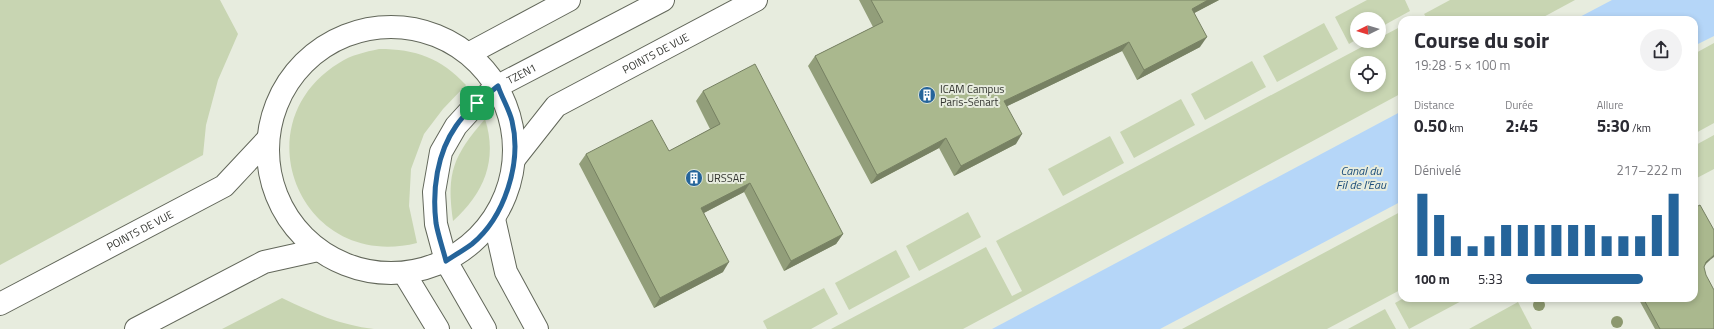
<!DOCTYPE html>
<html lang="fr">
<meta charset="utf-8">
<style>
body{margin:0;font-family:"Titillium Web",sans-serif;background:#f2f2f3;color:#2b2b33;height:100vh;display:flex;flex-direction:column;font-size:15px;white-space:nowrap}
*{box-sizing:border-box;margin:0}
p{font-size:13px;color:#7c7c81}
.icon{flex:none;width:22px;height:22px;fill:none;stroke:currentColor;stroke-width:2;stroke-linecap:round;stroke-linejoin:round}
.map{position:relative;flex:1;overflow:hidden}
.side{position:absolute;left:1398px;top:16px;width:300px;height:286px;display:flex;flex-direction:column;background:#fff;border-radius:12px;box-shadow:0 2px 6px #0003}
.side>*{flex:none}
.needle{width:26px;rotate:265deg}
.buttons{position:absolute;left:1350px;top:12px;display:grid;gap:8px}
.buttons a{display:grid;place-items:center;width:36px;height:36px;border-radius:50%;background:#fff;box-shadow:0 2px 6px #0003;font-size:20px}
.pin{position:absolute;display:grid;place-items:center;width:34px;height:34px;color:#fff;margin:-17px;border-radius:8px;box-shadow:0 2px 6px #0006}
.round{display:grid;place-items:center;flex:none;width:42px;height:42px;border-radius:21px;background:#f2f2f3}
.head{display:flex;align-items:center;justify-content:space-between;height:68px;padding:0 16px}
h1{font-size:22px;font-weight:700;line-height:30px}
.figures{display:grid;grid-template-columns:repeat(3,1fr);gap:6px;height:68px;padding:4px 16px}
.figures div{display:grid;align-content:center}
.figures b{font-size:17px;font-weight:700}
.figures small{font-size:11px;font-weight:400}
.figures p{font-size:11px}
.chart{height:112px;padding:8px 16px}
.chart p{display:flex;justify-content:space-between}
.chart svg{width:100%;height:72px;margin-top:4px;stroke:#25649a;stroke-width:6}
ul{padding:0 16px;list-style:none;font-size:13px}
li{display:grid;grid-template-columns:64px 48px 1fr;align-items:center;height:30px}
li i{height:10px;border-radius:5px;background:#25649a}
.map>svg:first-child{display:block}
</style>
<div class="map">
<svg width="1714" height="329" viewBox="0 0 1714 329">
<rect width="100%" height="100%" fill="#e7ecde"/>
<g fill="#c8d5b2" fill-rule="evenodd">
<path d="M0,0H220L238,34L218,80L206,125L203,155L0,265Z"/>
<path d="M1367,0H1405L1410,11L1379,28V19H1357V39L1349,44L1335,17Z"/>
<path d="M1450,0H1575L1538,20H1428L1424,14Z"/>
<path d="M1324,23L1338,49L1277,82L1263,56Z"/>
<path d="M1402,26V93L963,329H831L986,247L1012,296L1022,291L996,241L1373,41H1379V38ZM1357,63H1379V85H1357Z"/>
<path d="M1714,43V123L1694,134V54Z"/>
<path d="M379,49C416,49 441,58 466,85L443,109L424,134L411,169L409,206L417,243C301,272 240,124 339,63C351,55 365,52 379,49Z"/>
<path d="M1252,61L1266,87L1205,120L1191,94Z"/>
<path d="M1181,99L1195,125L1134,158L1120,132Z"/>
<path d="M485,119C498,160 484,193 453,221C446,173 453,156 485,119Z"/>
<path d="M1714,135V169L1695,179L1694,146Z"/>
<path d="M1110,136L1124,163L1063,196L1048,169Z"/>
<path d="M1402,211V289L1327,329H1182Z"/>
<path d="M968,212L981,237L919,271L906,246Z"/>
<path d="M896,250L910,277L849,310L835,283Z"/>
<path d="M824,288L838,314L811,329H767L763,321Z"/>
<path d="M282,298C313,313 340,325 374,329H222Z"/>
<path d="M1404,298H1467L1409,329L1395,303Z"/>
<path d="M1518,302L1532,329H1469Z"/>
<path d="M1385,309L1396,329H1348Z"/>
</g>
<g fill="#b5d6f8">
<path d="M1612,0H1714V36L1694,46V20H1574Z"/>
<path d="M1402,111V201L1160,329H992Z"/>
</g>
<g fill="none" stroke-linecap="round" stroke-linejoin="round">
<g stroke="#62675a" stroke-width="24">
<g id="minor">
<circle cx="391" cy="150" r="123"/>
<path d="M470,53L569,0"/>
<path id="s1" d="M515,158L556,106L756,0"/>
<path d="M494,219L506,272L537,329"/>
<path d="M404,273L438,329"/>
<path id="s2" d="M0,304L224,186L267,140"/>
<path d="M136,329L264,262L318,250"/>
<path id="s3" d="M485,329L446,261L436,224L434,192L441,152L456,126L477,103L498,86L663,0"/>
</g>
</g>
<use href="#minor" stroke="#fff" stroke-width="22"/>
</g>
<g fill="#8c986e">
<circle cx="1539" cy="305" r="6"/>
<circle cx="1617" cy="322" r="6"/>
</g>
<g fill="#929e7a">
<path d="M859,0H1219L1194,13L1200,47L1137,80L1122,51L1007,106L1016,144L954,176L939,148L871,184L808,66L815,56L873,27Z"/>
<path d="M703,91L843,234L836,244L784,271L744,192L704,213L723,272L654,308L579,164L586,154L669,151L710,129L696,101Z"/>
<path d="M1694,208L1710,260L1706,264L1704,267L1714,329H1655L1638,298H1694Z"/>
</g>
<g fill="#778163">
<path d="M1208,0H1219L1185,18L1192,9Z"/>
<path d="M1207,37L1200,47L1137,80L1144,70Z"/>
<path d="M1129,42L1122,51L997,111L1004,101Z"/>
<path d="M1022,134L1016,144L954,176L961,166Z"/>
<path d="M946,138L939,148L871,184L877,175Z"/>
<path d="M750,183L744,192L694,218L701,208Z"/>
<path d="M843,234L836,244L784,271L791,261Z"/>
<path d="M1714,255V257L1710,260L1703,266L1706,262Z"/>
<path d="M729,262L723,272L654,308L660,298Z"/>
</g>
<g fill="#aab88e" stroke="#778163">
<path d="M871,0H1208L1192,9L1207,37L1144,70L1129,42L1004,101L1022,134L961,166L946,138L877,175L815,56L883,22Z"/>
<path d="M755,64L843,234L791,261L750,183L701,208L729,262L660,298L586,154L652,120L669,151L720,124L703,91Z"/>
<path d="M1700,205L1714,230V255L1706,262L1704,267L1706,275L1714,290V329H1660L1643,298H1694V208Z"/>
</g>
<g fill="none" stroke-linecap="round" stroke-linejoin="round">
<g stroke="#fff" stroke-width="8">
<path id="route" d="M498,86C502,98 509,109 512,121C522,162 505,217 472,244C464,250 455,255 446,261C443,249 438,235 436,223C432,190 437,153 456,126C467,110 483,98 498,86Z"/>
</g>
<use href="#route" stroke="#25649a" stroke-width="5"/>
</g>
<defs>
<g id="building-disc" transform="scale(0.9)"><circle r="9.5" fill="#25649a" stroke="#e7ecde"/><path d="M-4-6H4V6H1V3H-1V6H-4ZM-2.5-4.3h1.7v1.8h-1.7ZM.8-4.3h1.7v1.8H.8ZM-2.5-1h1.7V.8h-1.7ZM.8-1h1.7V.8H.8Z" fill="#fff"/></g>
</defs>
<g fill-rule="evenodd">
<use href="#building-disc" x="927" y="95"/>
<use href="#building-disc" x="694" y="178"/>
</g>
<g text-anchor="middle" stroke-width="4" stroke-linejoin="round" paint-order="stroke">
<g font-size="11" fill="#333530" stroke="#e7ecde">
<text dy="4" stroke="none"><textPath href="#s1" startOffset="179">POINTS DE VUE</textPath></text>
<text dy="4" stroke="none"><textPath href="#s3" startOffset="304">TZEN1</textPath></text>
<text dy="4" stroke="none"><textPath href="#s2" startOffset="158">POINTS DE VUE</textPath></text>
</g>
<g font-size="11" fill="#333530" stroke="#e7ecde" text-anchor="start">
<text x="940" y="93">ICAM Campus<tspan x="940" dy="13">Paris-Sénart</tspan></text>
<text x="707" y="182">URSSAF</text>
</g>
<g font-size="12" font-style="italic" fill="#1c4d79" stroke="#e7ecde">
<text x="1361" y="175">Canal du<tspan x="1361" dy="14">Fil de l'Eau</tspan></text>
</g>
</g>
</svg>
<div class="buttons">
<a><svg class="needle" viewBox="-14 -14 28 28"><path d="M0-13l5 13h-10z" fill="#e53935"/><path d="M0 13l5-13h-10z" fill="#7c7c81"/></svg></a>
<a><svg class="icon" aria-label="locate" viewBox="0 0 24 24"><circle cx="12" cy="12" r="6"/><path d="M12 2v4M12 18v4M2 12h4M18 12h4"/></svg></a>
</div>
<div class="pin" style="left:477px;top:103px;background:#1e9e55"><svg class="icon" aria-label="arrive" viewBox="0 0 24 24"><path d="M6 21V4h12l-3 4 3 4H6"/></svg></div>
<section class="side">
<div class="head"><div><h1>Course du soir</h1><p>19:28 · 5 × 100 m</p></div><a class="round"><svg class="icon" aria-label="share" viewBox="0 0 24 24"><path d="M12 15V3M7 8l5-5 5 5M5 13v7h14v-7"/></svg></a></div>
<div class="figures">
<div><p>Distance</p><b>0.50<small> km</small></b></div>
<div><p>Durée</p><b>2:45</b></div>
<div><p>Allure</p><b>5:30<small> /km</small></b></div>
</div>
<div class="chart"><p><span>Dénivelé</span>217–222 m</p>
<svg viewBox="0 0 160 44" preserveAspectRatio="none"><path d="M5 44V6M15 44V19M25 44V32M35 44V38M45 44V32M55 44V25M65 44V25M75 44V25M85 44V25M95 44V25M105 44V25M115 44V32M125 44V32M135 44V32M145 44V19M155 44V6"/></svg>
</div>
<ul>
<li><b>100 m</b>5:33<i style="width:75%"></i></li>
</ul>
</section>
</div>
